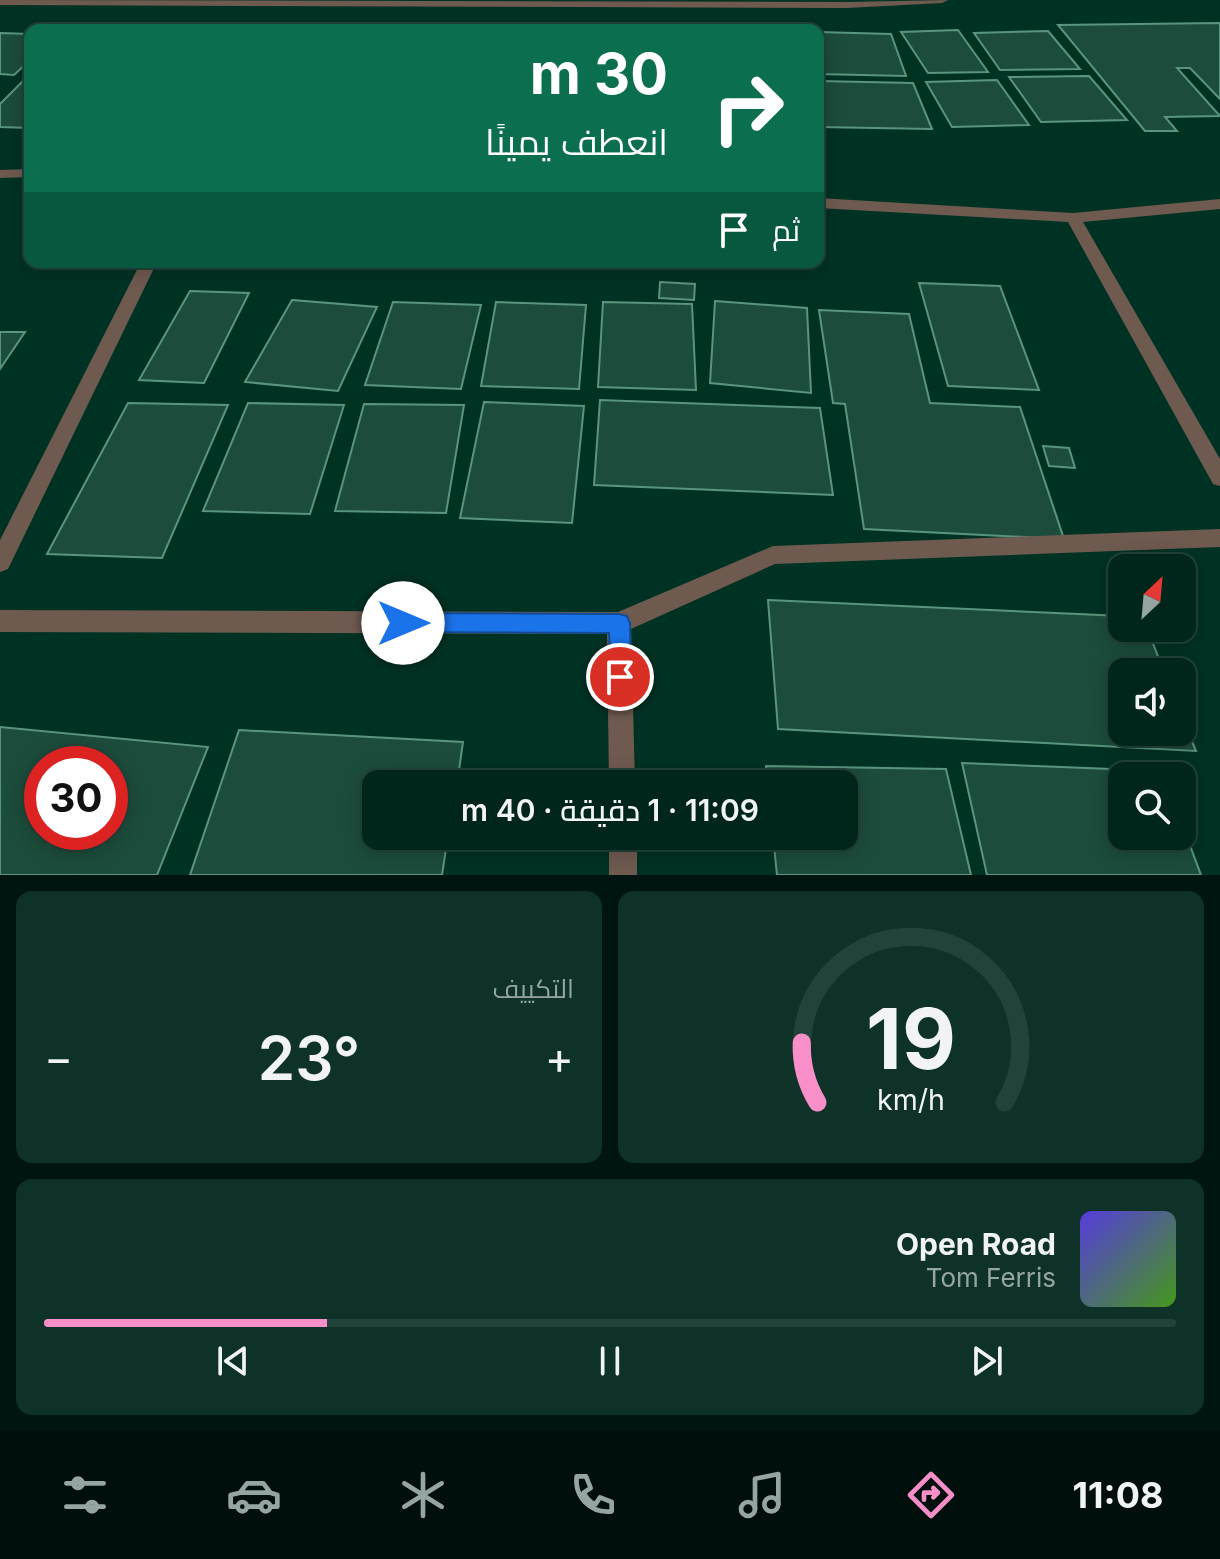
<!DOCTYPE html>
<html lang="ar">
<head>
<meta charset="utf-8">
<style>
	body { margin:0; font-family:Inter,Cairo,sans-serif; background:#0e3228; color:#f1f3f6; direction:rtl; height:100vh; display:flex; flex-direction:column; font-size:30px; white-space:nowrap }
	* { box-sizing:border-box; margin:0 }
	p { font-size:26px; color:#95a5a3 }
	.icon { flex:none; width:44px; height:44px; fill:none; stroke:currentColor; stroke-width:2; stroke-linecap:round; stroke-linejoin:round }
	.map { position:relative; height:875px; overflow:hidden; direction:ltr }
	.details { display:flex; flex-direction:column; gap:16px; padding:16px; background:#00150f; flex:1 }
	.details>* { flex:none }
	.top-card { position:absolute; left:24px; top:24px; width:800px; height:244px; border-radius:16px; box-shadow:0 4px 20px #0003,0 0 0 2px #22433a; direction:rtl; background:#0b6e4f; color:#fff; overflow:hidden }
	.needle { width:52px; rotate:26deg }
	.tools { position:absolute; left:1108px; top:554px; display:grid; gap:16px }
	.tools a { display:grid; place-items:center; width:88px; height:88px; border-radius:16px; background:#00261b; box-shadow:0 4px 20px #0003,0 0 0 2px #22433a; font-size:40px }
	.speed { position:absolute; left:24px; top:746px; display:flex; gap:16px; font-size:40px; font-weight:700; text-align:center }
	.speed>* { display:grid; place-content:center; width:104px; height:104px; border-radius:50%; background:#00261b; box-shadow:0 4px 20px #0003,0 0 0 2px #22433a; line-height:1 }
	.speed .limit { border:12px solid #d22; background:#fff; color:#111 }
	.pin { position:absolute; display:grid; place-items:center; width:68px; height:68px; color:#fff; margin:-34px; border:4px solid #fff; border-radius:50%; box-shadow:0 2px 8px #0007 }
	.me { position:absolute; width:88px; margin:-44px; rotate:90deg; stroke-linejoin:round; filter:drop-shadow(0 0 6px #0008) }
	.turn { display:flex; align-items:center; gap:28px; height:168px; padding:0 24px; font-size:36px }
	.turn .icon { width:104px; height:104px; stroke-width:2.5 }
	.turn b { display:block; font-size:56px; line-height:68px }
	.then { display:flex; align-items:center; height:76px; padding:0 24px; background:#0003; gap:16px; font-size:30px }
	.big { font-size:60px; font-weight:600; line-height:1.1 }
	.details .tile { flex:1; display:flex; flex-direction:column; justify-content:center; gap:12px; min-width:0; padding:0 28px; border-radius:16px; background:#0e3228 }
	.details .dial { align-items:center; gap:0 }
	.dial svg { height:208px; overflow:visible; fill:none; stroke:#22433a; stroke-width:7; stroke-linecap:round; text-anchor:middle }
	.dial text { fill:#f1f3f6; stroke:none }
	.song { display:flex; align-items:center; gap:24px }
	.cover { width:96px; height:96px; border-radius:12px; background:linear-gradient(135deg,hsl(250 70% 55%),hsl(100 70% 35%)) }
	.played { height:8px; border-radius:4px; background:linear-gradient(90deg,#f98fc8 25%,#22433a 25%) }
	.keys { display:flex; justify-content:space-around; direction:ltr }
	.heat { display:flex; justify-content:space-between; align-items:center; font-size:44px; direction:ltr }
	.details .tiles { flex:1; display:grid; gap:16px; grid-template-columns:1fr 1fr }
	.tile:last-child { grid-column:span 2 }
	.trip { position:absolute; left:362px; top:770px; width:496px; height:80px; border-radius:16px; background:#00261b; box-shadow:0 4px 20px #0003,0 0 0 2px #22433a; font-weight:600; line-height:80px; text-align:center; direction:rtl }
	.tabs { display:flex; height:128px; justify-content:space-around; align-items:center; background:#000f0b; color:#95a5a3 }
	.tabs .icon { width:56px; height:56px }
	.tabs .active { color:#f98fc8 }
	.tabs b { font-size:36px; color:#f1f3f6 }
	.map>svg:first-child { display:block }
</style>
</head>
<body>
<div class="map">
<svg width="1220" height="875" viewBox="0 0 1220 875">
	<rect width="100%" height="100%" fill="#003224"/>
	<g fill="#1c4c3b" stroke="#59957e" stroke-width="2" fill-rule="evenodd">
		<polygon points="1220,23 1220,99 1190,68 1177,68 1220,116 1165,117 1177,131 1145,131 1058,25"/>
		<polygon points="194,24 233,28 187,30"/>
		<polygon points="958,30 988,72 928,73 901,32"/>
		<polygon points="1048,31 1080,69 1000,70 974,33"/>
		<polygon points="818,32 891,34 906,76 818,74"/>
		<polygon points="0,33 30,34 30,60 14,75 0,74"/>
		<polygon points="30,74 30,128 0,127 0,104"/>
		<polygon points="1089,76 1127,120 1041,122 1009,77"/>
		<polygon points="997,80 1029,125 952,127 926,82"/>
		<polygon points="818,81 913,83 932,129 818,127"/>
		<polygon points="660,282 695,284 694,300 659,298"/>
		<polygon points="919,283 1000,286 1039,390 948,386"/>
		<polygon points="190,291 249,293 204,383 139,380"/>
		<polygon points="292,300 377,307 338,391 245,382"/>
		<polygon points="715,301 807,308 811,393 710,383"/>
		<polygon points="393,302 481,305 461,389 365,385"/>
		<polygon points="496,302 586,305 579,389 481,386"/>
		<polygon points="603,302 692,304 696,390 598,387"/>
		<polygon points="819,310 909,314 930,403 1020,407 1064,539 864,529 845,404 833,403"/>
		<polygon points="0,332 25,332 0,369"/>
		<polygon points="600,400 820,408 833,495 594,485"/>
		<polygon points="484,402 584,406 572,523 460,518"/>
		<polygon points="128,403 228,405 162,558 47,554"/>
		<polygon points="248,403 344,405 310,514 203,511"/>
		<polygon points="364,404 464,405 446,513 335,511"/>
		<polygon points="1043,446 1069,448 1075,468 1049,466"/>
		<polygon points="768,600 1122,616 1122,628 1147,628 1164,672 1122,672 1122,732 1182,732 1182,717 1196,751 778,729"/>
		<path d="M 0,727 L 208,747 L 157,875 L 0,875 ZM 42,764 L 110,764 L 110,832 L 42,832 Z"/>
		<polygon points="239,730 463,742 457,784 376,784 376,836 448,836 442,875 190,875"/>
		<polygon points="962,763 1162,771 1164,776 1122,776 1122,836 1182,836 1182,824 1201,875 987,875"/>
		<polygon points="766,766 946,769 971,875 777,875 773,836 844,836 844,784 768,784"/>
	</g>
	<g fill="none" stroke-linecap="round" stroke-linejoin="round">
		<g fill="#6f5a50" fill-rule="evenodd">
			<polygon points="0,0 847,2 948,0 942,3 847,8 0,5"/>
			<polygon points="30,169 30,177 0,178 0,170"/>
			<polygon points="818,198 1073,213 1220,199 1220,209 1083,222 1220,459 1220,486 1213,484 1068,222 818,208"/>
			<polygon points="141,262 157,262 8,569 0,572 0,540"/>
			<polygon points="1220,529 1220,547 775,564 631,629 635,784 609,784 607,634 0,632 0,610 618,612 773,546"/>
			<rect x="609" y="836" width="28" height="39"/>
		</g>
	</g>
	<polygon fill="#1a73e8" stroke="#114b97" stroke-width="2" points="403,613 619,614 627,616 630,623 631,677 628,684 620,687 612,684 609,633 403,632 395,629 392,623 395,616"/>
</svg>
<div class="tools">
<a><svg class="needle" viewBox="-14 -14 28 28"><path d="M0-13l5 13h-10z" fill="#e53935"/><path d="M0 13l5-13h-10z" fill="#95a5a3"/></svg></a>
<a><svg class="icon" aria-label="sound" viewBox="0 0 24 24"><path d="M4 9h4l5-4v14l-5-4H4zM17 9q2 3 0 6"/></svg></a>
<a><svg class="icon" aria-label="search" viewBox="0 0 24 24"><circle cx="10" cy="10" r="6"/><path d="M15 15l6 6"/></svg></a>
</div>
<div class="speed"><div class="limit">30</div></div>
<div class="pin" style="left:620px;top:677px;background:#d93025"><svg class="icon" aria-label="arrive" viewBox="0 0 24 24"><path d="M6 21V4h12l-3 4 3 4H6"/></svg></div>
<svg class="me" style="left:403px;top:623px" viewBox="-20 -20 40 40"><circle r="19" fill="#fff"/><path d="M0-13L10 11 0 6-10 11z" fill="#1a73e8"/></svg>
<div class="trip">11:09 · 1 دقيقة · 40 m</div>
<div class="top-card">
<div class="turn"><svg class="icon" aria-label="right" viewBox="0 0 24 24"><path d="M7 20v-9h11M14 6l5 5-5 5"/></svg><div><b>30 m</b>انعطف يمينًا</div></div>
<div class="then">ثم<svg class="icon" aria-label="arrive" viewBox="0 0 24 24"><path d="M6 21V4h12l-3 4 3 4H6"/></svg></div>
</div>
</div>
<section class="details">
<div class="tiles">
<div class="tile dial"><svg viewBox="0 0 100 80">
<path d="M14 69A42 42 0 1 1 86 69"/>
<path d="M14 69A42 42 0 0 1 8 46" stroke="#f98fc8"/>
<text x="50" y="56" font-size="32" font-weight="700">19</text>
<text x="50" y="72" font-size="11">km/h</text>
</svg></div>
<div class="tile"><p>التكييف</p>
<div class="heat"><a>−</a><b class="big">23°</b><a>+</a></div>
</div>
<div class="tile">
<div class="song"><i class="cover"></i><div><b>Open Road</b><p>Tom Ferris</p></div></div>
<div class="played"></div>
<div class="keys"><svg class="icon" aria-label="previous" viewBox="0 0 24 24"><path d="M18 5L8 12l10 7zM5 5v14"/></svg><svg class="icon" aria-label="pause" viewBox="0 0 24 24"><path d="M8 5v14M16 5v14"/></svg><svg class="icon" aria-label="next" viewBox="0 0 24 24"><path d="M6 5l10 7-10 7zM19 5v14"/></svg></div>
</div>
</div>
</section>
<nav class="tabs">
<b>11:08</b>
<svg class="icon active" aria-label="directions" viewBox="0 0 24 24"><path d="M12 3l9 9-9 9-9-9zM9 14v-3h6M13 9l2 2-2 2"/></svg>
<svg class="icon" aria-label="music" viewBox="0 0 24 24"><path d="M9 18V5l10-2v13"/><circle cx="6" cy="18" r="3"/><circle cx="16" cy="16" r="3"/></svg>
<svg class="icon" aria-label="phone" viewBox="0 0 24 24"><path d="M5 4h4l2 5-3 2q2 4 5 5l2-3 5 2v4C11 20 4 13 5 4z"/></svg>
<svg class="icon" aria-label="climate" viewBox="0 0 24 24"><path d="M12 3v18M4 7l16 10M4 17L20 7"/></svg>
<svg class="icon" aria-label="car" viewBox="0 0 24 24"><path d="M5 17H2v-5l4-1 3-4h7l3 4 3 1v5h-3M9 17h6M6 11h13"/><circle cx="7" cy="17" r="2"/><circle cx="17" cy="17" r="2"/></svg>
<svg class="icon" aria-label="filters" viewBox="0 0 24 24"><path d="M4 7h16M4 17h16"/><circle cx="9" cy="7" r="2"/><circle cx="15" cy="17" r="2"/></svg>
</nav>
</body>
</html>
